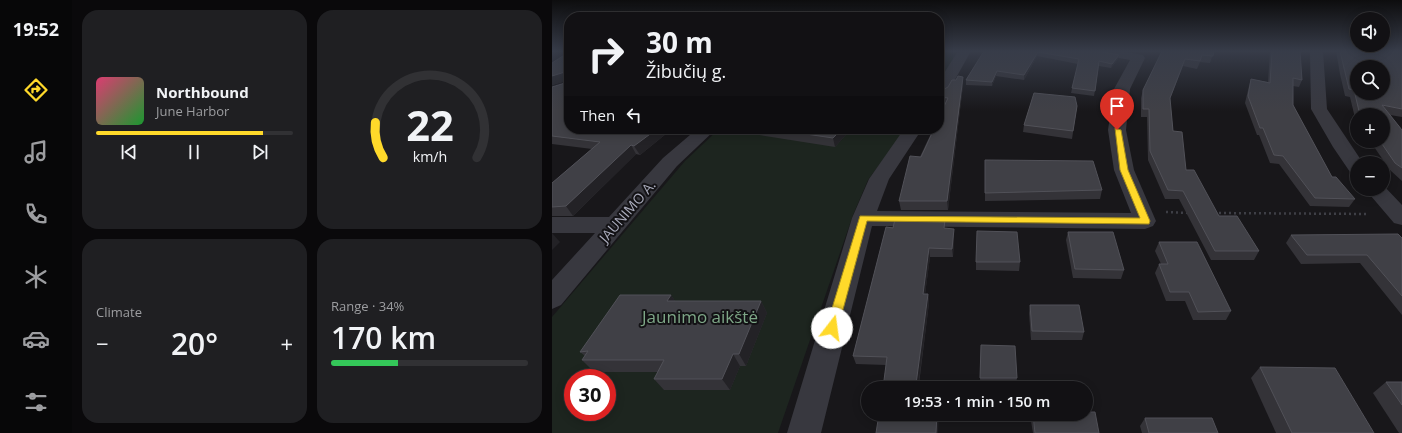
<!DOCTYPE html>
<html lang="en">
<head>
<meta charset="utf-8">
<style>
	body { margin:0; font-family:"Open Sans",sans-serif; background:#1f1f22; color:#f1f3f6; height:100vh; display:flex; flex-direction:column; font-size:15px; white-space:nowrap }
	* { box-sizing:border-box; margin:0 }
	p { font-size:13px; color:#9c9da0 }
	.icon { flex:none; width:22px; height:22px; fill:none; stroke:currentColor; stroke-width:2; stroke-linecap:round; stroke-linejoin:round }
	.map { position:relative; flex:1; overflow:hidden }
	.panel { display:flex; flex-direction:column; gap:10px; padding:10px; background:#0a090b; width:480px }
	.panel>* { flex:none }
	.hud { position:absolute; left:12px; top:12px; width:380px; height:122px; border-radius:16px; box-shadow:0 2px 10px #0003,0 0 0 1px #313134; background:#121114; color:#f1f3f6; overflow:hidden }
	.tools { position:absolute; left:798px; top:12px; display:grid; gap:8px }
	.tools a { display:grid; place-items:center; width:40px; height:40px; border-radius:50%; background:#121114; box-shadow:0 2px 10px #0003,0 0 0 1px #313134; font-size:20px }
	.speed { position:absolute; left:12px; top:369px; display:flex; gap:8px; font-size:20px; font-weight:700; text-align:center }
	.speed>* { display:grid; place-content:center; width:52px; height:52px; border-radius:50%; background:#121114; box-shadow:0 2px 10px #0003,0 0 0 1px #313134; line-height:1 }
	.speed .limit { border:6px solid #d22; background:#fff; color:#111 }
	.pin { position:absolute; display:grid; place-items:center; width:34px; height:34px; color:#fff; margin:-41px -17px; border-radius:50% 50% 50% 0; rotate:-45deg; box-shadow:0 0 4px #0007 }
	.pin .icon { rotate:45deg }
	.me { position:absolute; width:44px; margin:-22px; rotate:15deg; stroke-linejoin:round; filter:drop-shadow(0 0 3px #0008) }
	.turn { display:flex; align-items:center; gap:14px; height:84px; padding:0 16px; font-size:18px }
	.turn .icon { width:52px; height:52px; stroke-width:2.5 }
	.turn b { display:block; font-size:28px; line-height:34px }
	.then { display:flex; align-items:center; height:38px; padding:0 16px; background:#0003; gap:8px; font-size:15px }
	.big { font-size:30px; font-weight:600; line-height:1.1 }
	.panel .tile { flex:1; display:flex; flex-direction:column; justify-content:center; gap:6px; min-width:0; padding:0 14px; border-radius:16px; background:#1f1f22 }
	.panel .dial { align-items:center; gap:0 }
	.dial svg { height:104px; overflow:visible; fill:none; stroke:#313134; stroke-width:7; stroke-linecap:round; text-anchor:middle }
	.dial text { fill:#f1f3f6; stroke:none }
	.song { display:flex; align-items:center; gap:12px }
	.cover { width:48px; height:48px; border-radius:6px; background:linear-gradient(135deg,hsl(340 70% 55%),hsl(130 70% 35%)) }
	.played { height:4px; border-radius:2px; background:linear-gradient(90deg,#ffd92a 85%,#313134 85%) }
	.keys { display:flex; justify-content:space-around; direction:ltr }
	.heat { display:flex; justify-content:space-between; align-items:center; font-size:22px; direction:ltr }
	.charge { height:6px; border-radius:3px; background:linear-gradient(90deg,#34c759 34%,#313134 0) }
	.panel .tiles { flex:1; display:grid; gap:10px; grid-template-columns:repeat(2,1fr) }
	.trip { position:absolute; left:309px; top:381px; width:232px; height:40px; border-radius:20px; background:#121114; box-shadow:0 2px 10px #0003,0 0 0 1px #313134; font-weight:600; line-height:40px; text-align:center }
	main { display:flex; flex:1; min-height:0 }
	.menu { display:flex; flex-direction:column; width:72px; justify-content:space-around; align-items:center; background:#070708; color:#9c9da0 }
	.menu .icon { width:28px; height:28px }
	.menu .on { color:#ffd92a }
	.menu b { font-size:18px; color:#f1f3f6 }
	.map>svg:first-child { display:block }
</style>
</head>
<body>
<main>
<nav class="menu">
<b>19:52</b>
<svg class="icon on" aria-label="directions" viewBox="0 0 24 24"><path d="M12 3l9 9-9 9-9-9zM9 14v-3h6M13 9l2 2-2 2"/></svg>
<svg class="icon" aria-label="music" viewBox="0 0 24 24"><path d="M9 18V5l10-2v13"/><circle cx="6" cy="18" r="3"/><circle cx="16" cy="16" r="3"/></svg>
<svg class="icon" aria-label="phone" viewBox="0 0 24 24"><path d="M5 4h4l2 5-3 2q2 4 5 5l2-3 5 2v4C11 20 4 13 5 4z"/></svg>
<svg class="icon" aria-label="climate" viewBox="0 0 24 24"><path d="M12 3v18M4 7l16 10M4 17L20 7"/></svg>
<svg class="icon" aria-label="car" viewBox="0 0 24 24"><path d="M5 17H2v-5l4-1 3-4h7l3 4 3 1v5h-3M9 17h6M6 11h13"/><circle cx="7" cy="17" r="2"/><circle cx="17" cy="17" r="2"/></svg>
<svg class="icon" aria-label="filters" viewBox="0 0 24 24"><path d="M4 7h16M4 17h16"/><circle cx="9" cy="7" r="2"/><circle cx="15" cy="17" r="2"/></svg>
</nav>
<section class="panel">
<div class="tiles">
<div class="tile">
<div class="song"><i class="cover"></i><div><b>Northbound</b><p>June Harbor</p></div></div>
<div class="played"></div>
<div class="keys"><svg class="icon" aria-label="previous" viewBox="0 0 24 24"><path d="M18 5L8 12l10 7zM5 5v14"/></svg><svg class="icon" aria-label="pause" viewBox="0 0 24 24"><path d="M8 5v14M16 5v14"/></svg><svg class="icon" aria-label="next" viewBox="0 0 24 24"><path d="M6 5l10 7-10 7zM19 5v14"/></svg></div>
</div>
<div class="tile dial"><svg viewBox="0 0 100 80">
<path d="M14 69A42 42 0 1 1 86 69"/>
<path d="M14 69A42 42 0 0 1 8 42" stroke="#ffd92a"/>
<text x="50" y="56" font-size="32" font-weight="700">22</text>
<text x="50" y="72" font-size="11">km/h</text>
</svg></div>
<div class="tile"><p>Climate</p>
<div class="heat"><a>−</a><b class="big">20°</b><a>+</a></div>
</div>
<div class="tile"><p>Range · 34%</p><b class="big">170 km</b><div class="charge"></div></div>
</div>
</section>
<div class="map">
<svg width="850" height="433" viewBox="0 0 850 433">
	<rect width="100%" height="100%" fill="#18171a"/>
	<g fill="#1d251f" fill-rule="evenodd">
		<polygon points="387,51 408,51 387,82"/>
		<path d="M 167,129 L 354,129 L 316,180 L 301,215 L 226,433 L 0,433 L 0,317 L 133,161 ZM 21,378 L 55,378 L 55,412 L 21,412 Z"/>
	</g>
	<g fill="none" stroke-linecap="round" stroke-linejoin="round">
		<g stroke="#3e3f46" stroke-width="2.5" stroke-dasharray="2 3" stroke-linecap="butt">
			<polyline points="614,212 637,213"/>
			<polyline points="662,213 817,214"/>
		</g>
		<g fill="#38383f" fill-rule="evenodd">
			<polygon points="406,51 419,51 395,94 392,97 387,99 387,81"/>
			<polygon points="544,51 569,51 591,55 593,58 578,89 574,130 582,170 604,221 601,226 593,229 320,226 269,433 235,433 300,218 317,179 352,129 370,129 337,179 325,211 579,213 562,170 556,130 562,89 578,60 545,54"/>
			<polygon points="758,51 771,51 775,109 811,163 805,163 805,174 798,172 781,147 759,109"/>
			<polygon points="145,129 164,129 125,166 9,305 0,309 0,280 43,233 0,233 0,217 57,217 111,158"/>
			<polygon points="831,185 850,205 850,225 842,223 813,189 831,189"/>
		</g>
	</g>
	<g fill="#343338">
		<polygon points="432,51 546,51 567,55 566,59 559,68 547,66 542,96 519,93 526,64 485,56 472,80 444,76 440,86 414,85 414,80"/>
		<polygon points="610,51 662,51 658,63 648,62 645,69 631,66 618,99 621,131 634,170 667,216 707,251 702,260 659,260 627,199 613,199 596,160 595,117 589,117 589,98 591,90"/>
		<polygon points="718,51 748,51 750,80 747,87 741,86 741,105 780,177 803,199 797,207 758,206 727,164 718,163 707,135 705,135 693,103 697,86 699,79 716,82"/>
		<polygon points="784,51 850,51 850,117 838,115 850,130 850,181 838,170 818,141 831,141 831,115 805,115 805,121 803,118 798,97 793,96 788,74"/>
		<polygon points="0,63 120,129 88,155 84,154 21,216 0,216 0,183 40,149 0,144 0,87 13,83 13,81 0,85"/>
		<polygon points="411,77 411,85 396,210 349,210 347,201 392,106 387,105 387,97 396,87 404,80"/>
		<polygon points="525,106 520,139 471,132 472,125"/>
		<polygon points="169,129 299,129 283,147"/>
		<polygon points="433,160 550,190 548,199 433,201"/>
		<polygon points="334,227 394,228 402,237 401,257 378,257 373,294 376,294 377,303 367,384 387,384 387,388 331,388 334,365 304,364 301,356"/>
		<polygon points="516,232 572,270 569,279 521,278 514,240"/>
		<polygon points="739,235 850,238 850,315 808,263 749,264 734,243"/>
		<polygon points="607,242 679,311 674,320 641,320 633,301 614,301 603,273 607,264 609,264 603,251"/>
		<polygon points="424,262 468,262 467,271 424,270"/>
		<polygon points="119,295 123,301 209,301 215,313 194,366 188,366 178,390 112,390 102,379 106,372 42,372 30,360 33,356 28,352"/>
		<polygon points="478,305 532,332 530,340 479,340 477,313"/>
		<polygon points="429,345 465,378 464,383 428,382"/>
		<polygon points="708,367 822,433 724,433 699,378"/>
		<polygon points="834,382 850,382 850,433 847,433 821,393"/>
		<polygon points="481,414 547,433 481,433 479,421"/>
		<polygon points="593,418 666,433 590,433 588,426"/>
	</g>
	<g fill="#232226">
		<polygon points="486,52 485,56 472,80 472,75"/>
		<polygon points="567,55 566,59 559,68 560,64"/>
		<polygon points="633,59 631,66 615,106 618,98"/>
		<polygon points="445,71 444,76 440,86 440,82"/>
		<polygon points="13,72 17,80 0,85 0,76"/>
		<polygon points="411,77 411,85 396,210 395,201"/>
		<polygon points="105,129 120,129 88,155 82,146"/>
		<polygon points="290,129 299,129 283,147 281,138"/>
		<polygon points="79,145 84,154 21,216 14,206"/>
		<polygon points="402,229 402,237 401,257 400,249"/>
		<polygon points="0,233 8,242 0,250"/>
		<polygon points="377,248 378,257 372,302 371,294"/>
		<polygon points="376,294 377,303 366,388 364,384"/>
		<polygon points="119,295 127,307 115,301"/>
		<polygon points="209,301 215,313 194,366 187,354"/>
		<polygon points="181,354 188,366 178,390 170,379"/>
		<polygon points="385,414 387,414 386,433 384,433"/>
	</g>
	<g fill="#404046" stroke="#515158" fill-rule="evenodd">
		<polygon points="432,51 545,51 567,55 560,64 547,61 543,91 520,88 527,59 486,52 472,75 445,71 440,82 414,80"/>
		<polygon points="610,51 662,51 661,56 650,55 648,61 633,59 618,98 621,131 630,132 634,170 642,170 667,216 685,216 707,251 663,251 631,191 616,190 598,151 597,109 591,109 591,90"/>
		<polygon points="720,51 748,51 750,80 741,78 741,105 780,177 784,177 803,199 763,198 731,156 722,155 711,128 708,128 696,96 699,79 718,83"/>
		<path d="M 788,51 L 850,51 L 850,109 L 830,105 L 850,130 L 850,168 L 843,163 L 828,141 L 831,141 L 831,115 L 810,115 L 807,111 L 802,90 L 797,89 L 792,68 ZM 805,67 L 831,67 L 831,93 L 805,93 Z"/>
		<polygon points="14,54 17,54 17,129 105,129 82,146 79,145 14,206 0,207 0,183 48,142 0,136 0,87 13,83 13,72 0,76 0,63"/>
		<polygon points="406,76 411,77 395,201 347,201 358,156 369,157 382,129 387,129 387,117 396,98 387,97 387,92 396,87 400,80 404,80"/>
		<polygon points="482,93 523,97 525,106 521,131 472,125"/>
		<polygon points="220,129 290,129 281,138"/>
		<polygon points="433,160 541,161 550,190 433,193"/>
		<polygon points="343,219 393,220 392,228 402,229 400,249 377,248 371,294 376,294 364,384 387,384 387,388 331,388 335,357 301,356 334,227 341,228"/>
		<polygon points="425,231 465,232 468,262 424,262"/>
		<polygon points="516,232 561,232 572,270 523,269"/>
		<polygon points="846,234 850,238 850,296 815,255 755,255 739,235"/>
		<polygon points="607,242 645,242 679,311 646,312 637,292 618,292 607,264 616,264"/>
		<polygon points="68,295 119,295 115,301 209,301 187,354 181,354 170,379 102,379 112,360 30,360 36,351 28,352"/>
		<polygon points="478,305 527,305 532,332 480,331"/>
		<polygon points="429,345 463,346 465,378 428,378"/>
		<polygon points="708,367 783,368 822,433 740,433"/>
		<polygon points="834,382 850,382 850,405"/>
		<polygon points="534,412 543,412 547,433 483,433 481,414 534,414"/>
		<polygon points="327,414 385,414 384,433 324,433"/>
		<polygon points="593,418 660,418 666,433 597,433"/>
	</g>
	<linearGradient id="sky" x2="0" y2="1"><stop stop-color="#0d0d0e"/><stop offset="0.46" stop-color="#373c49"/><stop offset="1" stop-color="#373c49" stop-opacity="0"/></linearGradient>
	<rect width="850" height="111" fill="url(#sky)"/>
	<polygon fill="#ffd92a" stroke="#a68d1b" points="563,128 569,130 576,170 598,221 597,224 315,221 286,328 284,331 280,332 276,331 274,328 308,216 588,218 568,170"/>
	<g text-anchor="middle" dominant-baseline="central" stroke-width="4" stroke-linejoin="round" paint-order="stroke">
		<g font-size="14" fill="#a9abbb" stroke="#131215">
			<text transform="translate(75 211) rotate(-49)">JAUNIMO A.</text>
		</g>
		<g font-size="17" fill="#7ea787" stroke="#131215">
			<text x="148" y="316">Jaunimo aikštė</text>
		</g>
	</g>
</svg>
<div class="tools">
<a><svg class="icon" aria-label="sound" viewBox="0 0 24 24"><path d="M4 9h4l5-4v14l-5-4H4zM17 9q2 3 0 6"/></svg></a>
<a><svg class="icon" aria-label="search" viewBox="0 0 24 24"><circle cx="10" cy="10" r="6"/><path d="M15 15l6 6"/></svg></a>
<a>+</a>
<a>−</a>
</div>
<div class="speed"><div class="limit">30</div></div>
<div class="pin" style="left:565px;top:130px;background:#d93025"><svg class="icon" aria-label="arrive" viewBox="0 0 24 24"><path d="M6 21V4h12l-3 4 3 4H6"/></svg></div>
<svg class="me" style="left:280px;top:328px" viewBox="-20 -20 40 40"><circle r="19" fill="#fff"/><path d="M0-13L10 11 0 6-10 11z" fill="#ffd92a"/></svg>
<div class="trip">19:53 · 1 min · 150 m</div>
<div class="hud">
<div class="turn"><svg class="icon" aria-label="right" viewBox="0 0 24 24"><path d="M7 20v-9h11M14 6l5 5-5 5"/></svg><div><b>30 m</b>Žibučių g.</div></div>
<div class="then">Then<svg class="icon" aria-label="left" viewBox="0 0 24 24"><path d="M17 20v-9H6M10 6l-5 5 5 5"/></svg></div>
</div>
</div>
</main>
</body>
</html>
